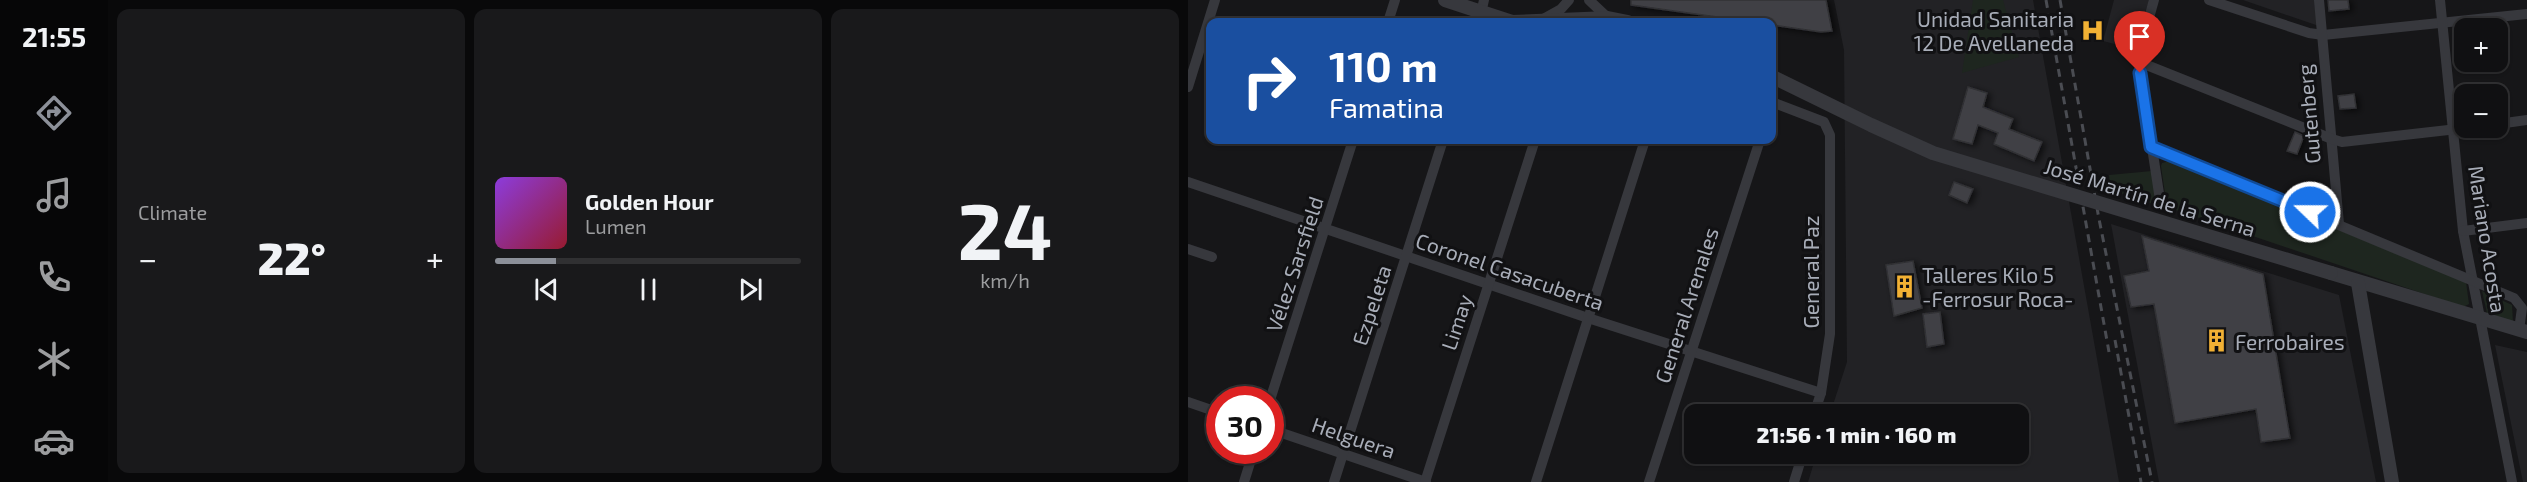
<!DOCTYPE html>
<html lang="en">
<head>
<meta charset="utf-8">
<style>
	body { margin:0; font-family:"Exo 2",sans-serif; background:#19191b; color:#f1f3f6; height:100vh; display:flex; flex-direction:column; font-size:22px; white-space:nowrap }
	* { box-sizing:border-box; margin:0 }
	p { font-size:20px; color:#9c9d9f }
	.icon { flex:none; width:33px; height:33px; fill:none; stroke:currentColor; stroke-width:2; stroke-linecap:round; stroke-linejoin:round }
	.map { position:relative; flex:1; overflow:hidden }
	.sheet { display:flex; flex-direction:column; gap:9px; padding:9px; background:#09090a; width:1080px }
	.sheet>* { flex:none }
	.hud { position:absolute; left:18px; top:18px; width:570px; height:126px; border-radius:12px; box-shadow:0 2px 4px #0004,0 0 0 2px #303032; background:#1a4fa0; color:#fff; overflow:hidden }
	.fabs { position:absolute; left:1266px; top:18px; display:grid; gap:12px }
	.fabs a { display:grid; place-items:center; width:54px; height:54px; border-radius:12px; background:#101012; box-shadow:0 2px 4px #0004,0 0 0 2px #303032; font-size:30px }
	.speed { position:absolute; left:18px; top:386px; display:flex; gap:12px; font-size:30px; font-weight:700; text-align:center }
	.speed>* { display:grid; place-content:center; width:78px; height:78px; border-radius:50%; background:#101012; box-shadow:0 2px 4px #0004,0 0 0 2px #303032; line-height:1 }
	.speed .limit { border:9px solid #d22; background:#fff; color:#111 }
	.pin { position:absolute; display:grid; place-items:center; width:51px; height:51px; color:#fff; margin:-62px -26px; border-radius:50% 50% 50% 0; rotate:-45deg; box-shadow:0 0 6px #0007 }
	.pin .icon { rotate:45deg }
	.me { position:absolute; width:66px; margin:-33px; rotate:292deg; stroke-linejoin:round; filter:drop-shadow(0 0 4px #0008) }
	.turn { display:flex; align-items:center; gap:21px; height:126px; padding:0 24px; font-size:27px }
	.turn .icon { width:78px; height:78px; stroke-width:2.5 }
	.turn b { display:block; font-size:42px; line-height:51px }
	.big { font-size:45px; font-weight:800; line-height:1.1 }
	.sheet .card { flex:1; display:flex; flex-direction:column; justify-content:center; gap:9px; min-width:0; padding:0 21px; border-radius:12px; background:#19191b }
	.sheet .dial { align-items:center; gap:0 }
	.dial b { font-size:78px; line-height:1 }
	.song { display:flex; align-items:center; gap:18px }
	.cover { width:72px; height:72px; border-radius:9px; background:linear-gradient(135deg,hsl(270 70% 55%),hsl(350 70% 35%)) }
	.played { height:6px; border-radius:3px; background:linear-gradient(90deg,#8c9099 20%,#303032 20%) }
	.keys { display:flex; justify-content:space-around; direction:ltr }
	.heat { display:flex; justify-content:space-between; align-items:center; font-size:33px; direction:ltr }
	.sheet .tiles { flex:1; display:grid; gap:9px; grid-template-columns:repeat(3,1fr) }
	.trip { position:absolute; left:496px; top:404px; width:345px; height:60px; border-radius:12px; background:#101012; box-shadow:0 2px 4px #0004,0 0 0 2px #303032; font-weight:800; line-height:60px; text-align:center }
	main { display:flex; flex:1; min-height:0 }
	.menu { display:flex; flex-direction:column; width:108px; justify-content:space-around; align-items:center; background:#060607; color:#9c9d9f }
	.menu .icon { width:42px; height:42px }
	.menu .on { color:#8c9099 }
	.menu b { font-size:27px; color:#f1f3f6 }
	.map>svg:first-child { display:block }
</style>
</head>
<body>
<main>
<nav class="menu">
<b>21:55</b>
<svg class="icon on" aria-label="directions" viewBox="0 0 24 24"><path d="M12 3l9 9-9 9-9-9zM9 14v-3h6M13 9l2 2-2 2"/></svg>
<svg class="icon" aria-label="music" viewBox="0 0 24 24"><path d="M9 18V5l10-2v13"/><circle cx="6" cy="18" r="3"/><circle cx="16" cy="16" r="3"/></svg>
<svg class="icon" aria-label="phone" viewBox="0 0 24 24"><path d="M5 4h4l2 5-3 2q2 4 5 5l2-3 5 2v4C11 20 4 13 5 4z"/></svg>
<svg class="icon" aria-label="climate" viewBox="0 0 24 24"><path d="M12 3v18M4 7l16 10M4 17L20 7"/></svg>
<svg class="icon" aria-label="car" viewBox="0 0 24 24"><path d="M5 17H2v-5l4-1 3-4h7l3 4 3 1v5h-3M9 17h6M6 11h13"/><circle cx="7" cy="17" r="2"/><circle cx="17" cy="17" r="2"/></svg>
</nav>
<section class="sheet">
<div class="tiles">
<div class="card"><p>Climate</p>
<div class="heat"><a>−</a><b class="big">22°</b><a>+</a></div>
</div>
<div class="card">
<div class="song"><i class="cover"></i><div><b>Golden Hour</b><p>Lumen</p></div></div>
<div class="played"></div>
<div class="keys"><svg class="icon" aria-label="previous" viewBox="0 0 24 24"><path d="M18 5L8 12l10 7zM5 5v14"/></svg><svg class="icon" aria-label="pause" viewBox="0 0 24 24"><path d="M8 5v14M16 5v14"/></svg><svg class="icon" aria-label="next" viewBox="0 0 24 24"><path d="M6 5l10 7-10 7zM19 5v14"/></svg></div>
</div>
<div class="card dial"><b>24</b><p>km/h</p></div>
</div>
</section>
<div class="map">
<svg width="1339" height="482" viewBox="0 0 1339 482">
	<defs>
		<filter id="shadow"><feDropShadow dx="3.5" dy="2" stdDeviation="3" flood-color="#0009"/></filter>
	</defs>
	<rect width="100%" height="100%" fill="#161618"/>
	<g fill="#222225">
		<polygon points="646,0 845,0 931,482 620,482 629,453 831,453 831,414 642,414 659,362 656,50"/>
		<polygon points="926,0 962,0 942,48 915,41"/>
		<polygon points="1055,0 1129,0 1131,26"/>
		<polygon points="923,224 1151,295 1188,482 971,482"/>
		<polygon points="1307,345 1339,352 1339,482 1335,482"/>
	</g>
	<g fill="#1e261f">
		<polygon points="785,0 815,0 831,57 774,73"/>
		<polygon points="982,161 1278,282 1281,304 1275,307 979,207 973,166 974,163"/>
		<polygon points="964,171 968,202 965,204 923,190 921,175"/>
		<polygon points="1294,291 1324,305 1325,322 1299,313"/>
	</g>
	<g fill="#404145" stroke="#303034" stroke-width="1.5" filter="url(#shadow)">
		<polygon points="443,0 638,0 644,31 633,32 584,25 584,22 565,22 443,5"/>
		<polygon points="1140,0 1160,0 1161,9 1141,11"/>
		<polygon points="780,87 799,93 795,107 825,119 821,129 854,142 846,161 806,144 810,133 790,125 784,144 765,139"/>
		<polygon points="1166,94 1168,108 1152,109 1150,96"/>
		<polygon points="1107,132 1116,136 1109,154 1099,151"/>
		<polygon points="766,182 785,189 779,203 761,195"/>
		<polygon points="954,236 1075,274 1102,438 1073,442 1068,409 987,423 966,304 943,307 936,276 961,271"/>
		<polygon points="725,261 734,308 706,316 698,265"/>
		<polygon points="752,312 756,344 739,347 735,314"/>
	</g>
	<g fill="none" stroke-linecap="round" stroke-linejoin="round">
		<g stroke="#37383d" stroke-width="10">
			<polyline points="401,0 420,18"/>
			<polyline points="966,0 952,50 951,62 972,200"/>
			<polyline points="1021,0 1121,33 1135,35 1339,14"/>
			<polyline points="1131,0 1151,224"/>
			<polyline points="1252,0 1275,231 1324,482"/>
			<polyline points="355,19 373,9 381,0"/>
			<polyline points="200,22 207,0"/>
			<polyline points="291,22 296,0"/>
			<polyline points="951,62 1144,139 1154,142 1278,128"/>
			<polyline points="0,87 27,0"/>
			<polyline points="584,102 636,122 642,135 642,334 633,393 626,414"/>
			<polyline points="1310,124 1339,120"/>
			<polyline points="963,147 1326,298 1334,308 1331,330"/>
			<polyline points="0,182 400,318 633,393"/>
			<polyline points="1275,231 1339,223"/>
			<polyline points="0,249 24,257"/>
			<polyline points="82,400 165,140"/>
			<polyline points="0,402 32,413"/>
			<polyline points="82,429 238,482"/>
			<polyline points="56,482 66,450"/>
			<polyline points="146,482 255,140"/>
			<polyline points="237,482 347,140"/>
			<polyline points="348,482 457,140"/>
			<polyline points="461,482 572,140"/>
			<polyline points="606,482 615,453"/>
		</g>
		<g stroke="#37383d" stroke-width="14">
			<polyline points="257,0 324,22 420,18 440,22"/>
			<polyline points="1143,273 1339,332"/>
			<polyline points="1170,283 1204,482"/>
		</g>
		<g stroke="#4a4c52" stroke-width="3" stroke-dasharray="8 6" stroke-linecap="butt">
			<polyline points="858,0 921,352"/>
			<polyline points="872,0 911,219 964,482"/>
			<polyline points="927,340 953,482"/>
		</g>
		<polyline stroke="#37383d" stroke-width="14" points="587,78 683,125 745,153 1143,273"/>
	</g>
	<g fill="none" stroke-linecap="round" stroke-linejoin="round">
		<defs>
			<polyline id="route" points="952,73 963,147 1122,212"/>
		</defs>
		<use href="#route" stroke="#114b97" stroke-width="15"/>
		<use href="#route" stroke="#1a73e8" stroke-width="10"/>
	</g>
	<defs>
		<symbol id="hospital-bare" viewBox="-9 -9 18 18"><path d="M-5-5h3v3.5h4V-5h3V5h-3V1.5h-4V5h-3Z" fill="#f2b134" stroke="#111113" stroke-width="2.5" paint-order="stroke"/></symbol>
		<symbol id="building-bare" viewBox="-9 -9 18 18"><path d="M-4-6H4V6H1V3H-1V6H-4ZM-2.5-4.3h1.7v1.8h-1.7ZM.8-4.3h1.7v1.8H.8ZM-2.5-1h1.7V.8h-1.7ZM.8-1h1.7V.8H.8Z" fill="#f2b134" stroke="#111113" stroke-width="2.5" paint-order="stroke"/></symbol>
	</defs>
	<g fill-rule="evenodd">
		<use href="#hospital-bare" x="888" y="14" width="33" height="33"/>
		<use href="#building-bare" x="700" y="270" width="33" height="33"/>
		<use href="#building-bare" x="1012" y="324" width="33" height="33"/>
	</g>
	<g text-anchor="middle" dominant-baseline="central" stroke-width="6" stroke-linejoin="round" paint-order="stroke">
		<g font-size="21" fill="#a8adb8" stroke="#111113" text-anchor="start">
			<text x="886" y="18" text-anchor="end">Unidad Sanitaria<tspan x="886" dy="24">12 De Avellaneda</tspan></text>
			<text x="734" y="274">Talleres Kilo 5<tspan x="734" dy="24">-Ferrosur Roca-</tspan></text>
			<text x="1047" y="341">Ferrobaires</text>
		</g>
		<g font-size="21" fill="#a8adb8" stroke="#111113">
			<text transform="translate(1120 114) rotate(-95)">Gutenberg</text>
			<text transform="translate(962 197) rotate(17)">José Martín de la Serna</text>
			<text transform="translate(1300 239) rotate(81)">Mariano Acosta</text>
			<text transform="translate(106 264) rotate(-72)">Vélez Sarsfield</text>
			<text transform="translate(322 271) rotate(19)">Coronel Casacuberta</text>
			<text transform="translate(622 272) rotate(-90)">General Paz</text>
			<text transform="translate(183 305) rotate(-72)">Ezpeleta</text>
			<text transform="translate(498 305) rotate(-72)">General Arenales</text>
			<text transform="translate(268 322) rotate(-72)">Limay</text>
			<text transform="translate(166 437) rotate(19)">Helguera</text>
		</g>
	</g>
</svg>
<div class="fabs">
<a>+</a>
<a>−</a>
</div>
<div class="speed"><div class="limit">30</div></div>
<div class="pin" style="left:952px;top:73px;background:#d93025"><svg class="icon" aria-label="arrive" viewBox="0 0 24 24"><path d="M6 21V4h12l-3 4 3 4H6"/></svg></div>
<svg class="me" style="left:1122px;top:212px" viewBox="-20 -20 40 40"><circle r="17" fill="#1a73e8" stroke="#fff" stroke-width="3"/><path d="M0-11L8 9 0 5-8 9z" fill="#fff"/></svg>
<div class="trip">21:56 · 1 min · 160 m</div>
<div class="hud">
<div class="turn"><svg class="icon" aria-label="right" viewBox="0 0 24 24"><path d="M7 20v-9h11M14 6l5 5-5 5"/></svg><div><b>110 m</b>Famatina</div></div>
</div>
</div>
</main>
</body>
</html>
